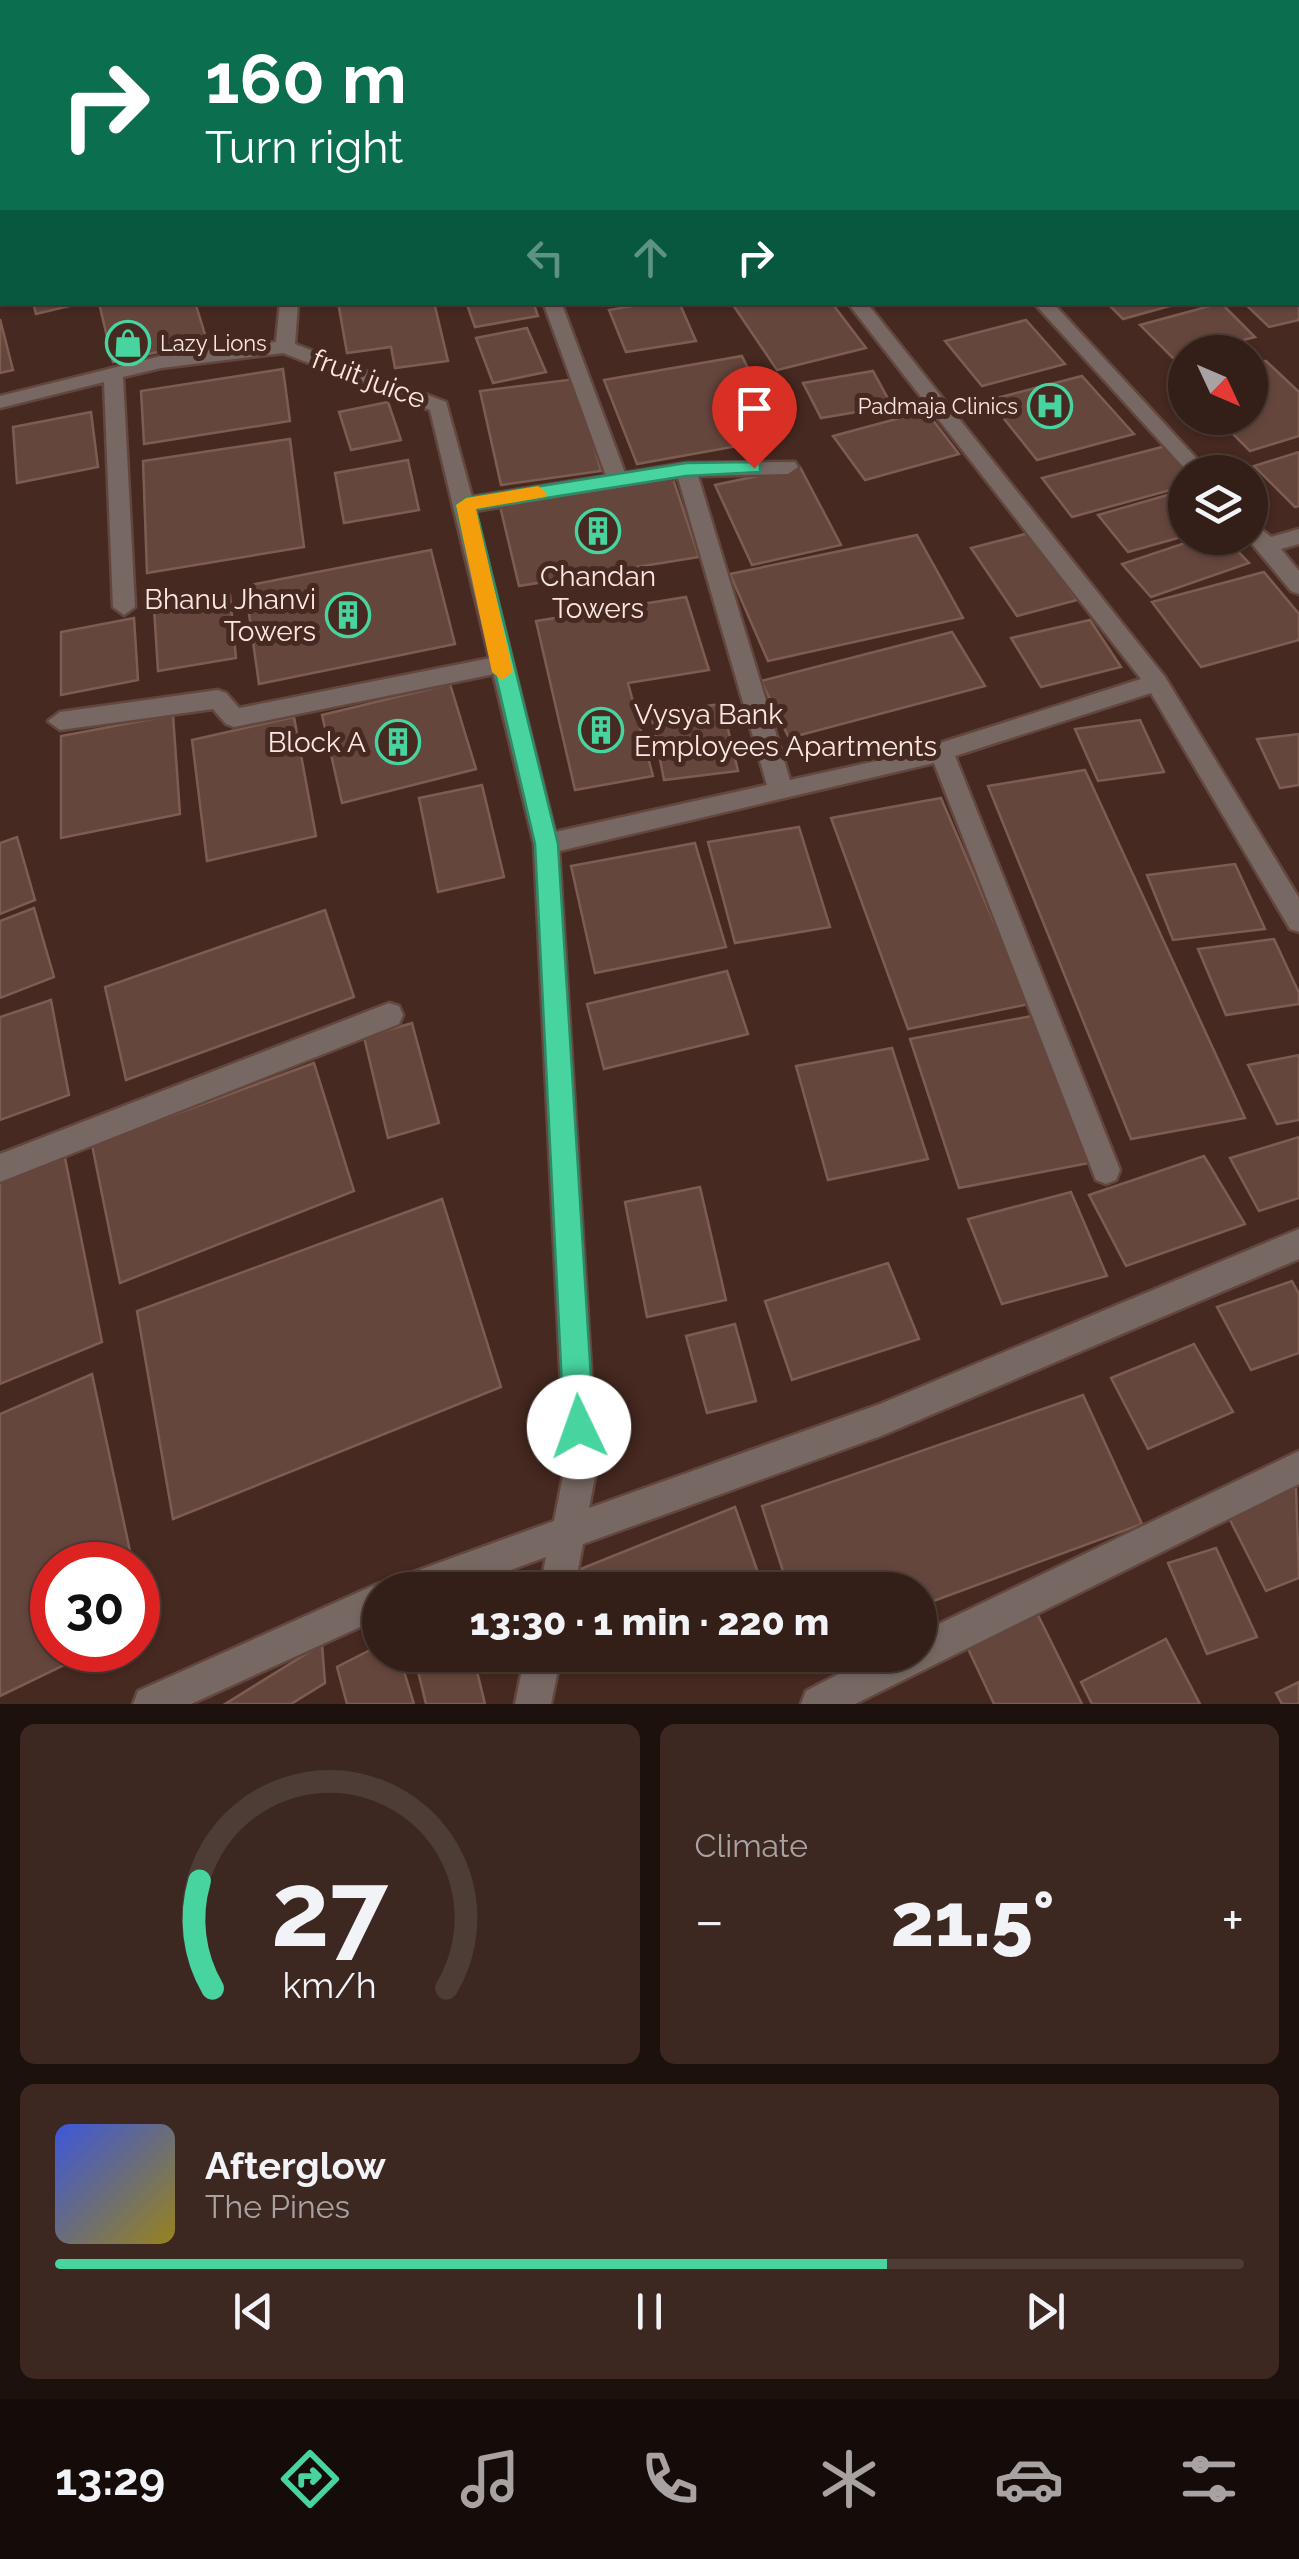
<!DOCTYPE html>
<html lang="en">
<head>
<meta charset="utf-8">
<style>
	body { margin:0; font-family:Raleway,sans-serif; background:#3c2721; color:#f1f3f6; height:100vh; display:flex; flex-direction:column; font-size:38px; white-space:nowrap }
	* { box-sizing:border-box; margin:0 }
	p { font-size:32px; color:#a9a2a2 }
	.icon { flex:none; width:55px; height:55px; fill:none; stroke:currentColor; stroke-width:2; stroke-linecap:round; stroke-linejoin:round }
	.map { position:relative; height:1704px; overflow:hidden }
	.side { display:flex; flex-direction:column; gap:20px; padding:20px; background:#1d110d; flex:1 }
	.side>* { flex:none }
	.guide { position:absolute; left:0px; top:0px; width:1300px; height:305px; box-shadow:0 2px 8px #0004,0 0 0 2px #4e3d37; background:#0b6e4f; color:#fff; overflow:hidden }
	.needle { width:65px; rotate:134deg }
	.controls { position:absolute; left:1168px; top:335px; display:grid; gap:20px }
	.controls a { display:grid; place-items:center; width:100px; height:100px; border-radius:50%; background:#341f18; box-shadow:0 2px 8px #0004,0 0 0 2px #4e3d37; font-size:50px }
	.speed { position:absolute; left:30px; top:1542px; display:flex; gap:20px; font-size:50px; font-weight:700; text-align:center }
	.speed>* { display:grid; place-content:center; width:130px; height:130px; border-radius:50%; background:#341f18; box-shadow:0 2px 8px #0004,0 0 0 2px #4e3d37; line-height:1 }
	.speed .limit { border:15px solid #d22; background:#fff; color:#111 }
	.pin { position:absolute; display:grid; place-items:center; width:85px; height:85px; color:#fff; margin:-102px -42px; border-radius:50% 50% 50% 0; rotate:-45deg; box-shadow:0 0 10px #0007 }
	.pin .icon { rotate:45deg }
	.me { position:absolute; width:110px; margin:-55px; rotate:357deg; stroke-linejoin:round; filter:drop-shadow(0 0 8px #0008) }
	.turn { display:flex; align-items:center; gap:35px; height:210px; padding:0 40px; font-size:45px }
	.turn .icon { width:130px; height:130px; stroke-width:2.5 }
	.turn b { display:block; font-size:70px; line-height:85px }
	.lanes { display:flex; align-items:center; height:95px; padding:0 40px; background:#0003; justify-content:center; gap:50px; direction:ltr }
	.lanes .off { opacity:.35 }
	.big { font-size:75px; font-weight:800; line-height:1.1 }
	.side .tile { flex:1; display:flex; flex-direction:column; justify-content:center; gap:15px; min-width:0; padding:0 35px; border-radius:15px; background:#3c2721 }
	.side .dial { align-items:center; gap:0 }
	.dial svg { height:260px; overflow:visible; fill:none; stroke:#4e3d37; stroke-width:7; stroke-linecap:round; text-anchor:middle }
	.dial text { fill:#f1f3f6; stroke:none }
	.song { display:flex; align-items:center; gap:30px }
	.cover { width:120px; height:120px; border-radius:15px; background:linear-gradient(135deg,hsl(230 70% 55%),hsl(50 70% 35%)) }
	.played { height:10px; border-radius:5px; background:linear-gradient(90deg,#47d49e 70%,#4e3d37 70%) }
	.keys { display:flex; justify-content:space-around; direction:ltr }
	.heat { display:flex; justify-content:space-between; align-items:center; font-size:55px; direction:ltr }
	.side .tiles { flex:1; display:grid; gap:20px; grid-template-columns:1fr 1fr }
	.tile:last-child { grid-column:span 2 }
	.trip { position:absolute; left:362px; top:1572px; width:575px; height:100px; border-radius:50px; background:#341f18; box-shadow:0 2px 8px #0004,0 0 0 2px #4e3d37; font-weight:800; line-height:100px; text-align:center }
	.menu { display:flex; height:160px; justify-content:space-around; align-items:center; background:#150c0a; color:#a9a2a2 }
	.menu .icon { width:70px; height:70px }
	.menu .selected { color:#47d49e }
	.menu b { font-size:45px; color:#f1f3f6 }
	.map>svg:first-child { display:block }
</style>
</head>
<body>
<div class="map">
<svg width="1299" height="1704" viewBox="0 0 1299 1704">
	<rect width="100%" height="100%" fill="#462920"/>
	<g fill="#65463d" stroke="#7d5d52" stroke-width="2.5">
		<polygon points="1299,290 1299,320 1269,327 1245,304 1298,302"/>
		<polygon points="33,302 86,302 36,314"/>
		<polygon points="195,302 207,341 113,362 99,303"/>
		<polygon points="338,302 434,302 448,361 395,368 391,347 347,353"/>
		<polygon points="466,302 533,302 538,316 475,327"/>
		<polygon points="657,302 679,302 696,341 626,352 609,310"/>
		<polygon points="731,302 831,302 866,348 777,370"/>
		<polygon points="1106,302 1184,302 1123,319"/>
		<polygon points="1221,303 1255,337 1173,358 1140,325"/>
		<polygon points="0,319 13,370 0,373"/>
		<polygon points="1026,320 1065,364 982,386 945,341"/>
		<polygon points="527,328 546,372 493,383 476,338"/>
		<polygon points="742,356 782,438 637,464 604,380"/>
		<polygon points="1266,361 1299,392 1299,436 1250,451 1217,418 1250,418 1250,365"/>
		<polygon points="283,369 290,421 144,444 141,391"/>
		<polygon points="873,371 892,406 821,418 803,383"/>
		<polygon points="1082,376 1134,434 1037,460 989,400"/>
		<polygon points="575,379 601,471 501,485 480,391"/>
		<polygon points="388,402 401,440 351,450 339,412"/>
		<polygon points="926,411 959,454 865,480 833,436"/>
		<polygon points="91,412 98,467 17,483 13,427"/>
		<polygon points="290,439 304,547 147,573 143,461"/>
		<polygon points="1166,446 1189,472 1185,472 1185,486 1072,517 1042,478"/>
		<polygon points="1299,452 1299,506 1295,507 1254,466"/>
		<polygon points="408,460 419,510 344,523 335,473"/>
		<polygon points="800,467 841,545 752,565 715,485"/>
		<polygon points="673,479 699,557 519,586 500,506"/>
		<polygon points="1185,490 1185,536 1128,552 1098,515"/>
		<polygon points="1029,533 1077,600 1017,616 971,548"/>
		<polygon points="917,535 963,618 768,661 730,574"/>
		<polygon points="1200,538 1225,538 1249,563 1151,597 1122,564"/>
		<polygon points="431,550 455,644 259,684 245,586"/>
		<polygon points="1264,572 1299,614 1299,640 1201,667 1152,602"/>
		<polygon points="230,595 236,658 158,671 154,608"/>
		<polygon points="686,597 709,670 628,683 653,776 575,790 536,621"/>
		<polygon points="134,618 138,680 61,695 61,632"/>
		<polygon points="1090,620 1121,667 1041,687 1011,638"/>
		<polygon points="952,632 985,686 789,738 761,681"/>
		<polygon points="450,684 476,769 342,803 322,715"/>
		<polygon points="722,704 738,771 664,780 651,713"/>
		<polygon points="173,715 180,814 61,838 61,736"/>
		<polygon points="294,717 316,836 207,861 192,740"/>
		<polygon points="1140,720 1164,772 1098,781 1075,729"/>
		<polygon points="1299,734 1299,785 1280,788 1257,739"/>
		<polygon points="1085,770 1245,1118 1131,1139 988,786"/>
		<polygon points="482,785 504,877 438,892 419,798"/>
		<polygon points="941,798 1029,1004 908,1029 831,818"/>
		<polygon points="799,827 830,927 735,943 708,842"/>
		<polygon points="17,837 35,900 0,914 0,843"/>
		<polygon points="695,843 726,947 595,973 571,866"/>
		<polygon points="1235,864 1265,929 1173,940 1147,875"/>
		<polygon points="34,908 54,977 0,998 0,921"/>
		<polygon points="325,910 354,997 126,1080 105,987"/>
		<polygon points="1274,939 1299,993 1299,1004 1226,1015 1198,949"/>
		<polygon points="727,971 748,1034 604,1069 587,1004"/>
		<polygon points="51,1000 69,1095 0,1120 0,1017"/>
		<polygon points="1037,1015 1094,1162 959,1188 910,1039"/>
		<polygon points="412,1023 439,1123 388,1138 364,1037"/>
		<polygon points="892,1048 928,1159 828,1180 796,1066"/>
		<polygon points="1299,1055 1299,1120 1277,1124 1248,1065"/>
		<polygon points="314,1063 354,1191 120,1283 92,1145"/>
		<polygon points="1299,1137 1299,1198 1259,1211 1230,1158"/>
		<polygon points="64,1153 102,1342 0,1384 0,1178"/>
		<polygon points="1204,1156 1245,1224 1126,1266 1089,1195"/>
		<polygon points="700,1187 726,1300 647,1317 625,1202"/>
		<polygon points="1071,1192 1107,1276 1002,1304 968,1219"/>
		<polygon points="442,1199 501,1387 173,1519 137,1311"/>
		<polygon points="888,1263 919,1339 792,1380 765,1301"/>
		<polygon points="1292,1281 1299,1294 1299,1353 1251,1370 1217,1307"/>
		<polygon points="735,1324 756,1401 707,1413 686,1336"/>
		<polygon points="1194,1344 1233,1412 1148,1449 1111,1378"/>
		<polygon points="92,1374 133,1565 52,1565 52,1650 95,1650 0,1696 0,1414"/>
		<polygon points="1083,1395 1142,1524 920,1606 920,1590 789,1590 762,1506"/>
		<polygon points="1296,1487 1299,1578 1266,1591 1227,1514"/>
		<polygon points="735,1507 763,1587 579,1590 573,1572"/>
		<polygon points="1216,1548 1257,1637 1207,1654 1168,1563"/>
		<polygon points="1031,1601 1082,1704 994,1704 962,1636"/>
		<polygon points="1166,1639 1200,1704 1092,1704 1081,1682"/>
		<polygon points="322,1644 325,1683 291,1704 225,1704"/>
		<polygon points="380,1645 380,1655 399,1655 414,1704 347,1704 337,1667"/>
		<polygon points="414,1655 473,1655 485,1704 426,1704"/>
		<polygon points="1299,1682 1299,1704 1282,1704 1276,1693"/>
	</g>
	<g fill="none" stroke-linecap="round" stroke-linejoin="round">
		<defs>
			<polygon id="lane" points="501,656 512,665 509,671 234,727 226,724 213,709 60,730 48,721 60,712 218,690 226,693 239,708"/>
			<g id="street">
				<polygon points="18,0 32,0 33,2 19,2"/>
				<polygon points="255,0 271,0 272,2 257,2"/>
				<polygon points="603,0 619,0 620,2 605,2"/>
				<polygon points="1145,0 1162,0 1163,2 1147,2"/>
				<polygon points="1298,107 1299,108 1299,118 1298,117"/>
				<path d="M 280,302 L 298,302 L 295,344 L 446,402 L 472,497 L 606,476 L 543,302 L 561,302 L 625,473 L 686,463 L 795,462 L 798,467 L 788,474 L 698,476 L 790,780 L 899,756 L 1141,679 L 847,302 L 866,302 L 1165,677 L 1299,898 L 1299,932 L 1290,929 L 1151,693 L 955,756 L 1120,1170 L 1116,1180 L 1106,1184 L 1096,1180 L 1092,1170 L 934,763 L 559,851 L 597,1466 L 589,1508 L 880,1404 L 1299,1229 L 1299,1259 L 881,1436 L 583,1544 L 574,1590 L 540,1590 L 546,1557 L 456,1590 L 380,1590 L 380,1618 L 191,1704 L 133,1704 L 138,1691 L 368,1588 L 380,1583 L 392,1589 L 397,1578 L 554,1521 L 565,1466 L 534,844 L 430,410 L 283,353 L 161,368 L 123,377 L 135,607 L 124,615 L 113,607 L 104,382 L 0,408 L 0,396 L 161,356 L 276,342 ZM 678,478 L 767,785 L 555,832 L 475,511 Z"/>
				<polygon points="1033,302 1052,302 1209,472 1188,472"/>
				<polygon points="1250,520 1271,537 1299,529 1299,544 1281,549 1299,571 1299,594 1291,591 1247,538"/>
				<polygon points="389,1003 399,1006 403,1015 399,1024 0,1182 0,1154"/>
				<polygon points="1299,1451 1299,1484 855,1704 801,1704 806,1691 875,1655 920,1655 920,1633"/>
				<polygon points="525,1655 561,1655 551,1704 515,1704"/>
			</g>
			<g id="secondary">
				<polygon points="1028,0 1044,0 1045,2 1030,2"/>
				<polygon points="1299,62 1299,72 1298,72 1298,63"/>
				<rect x="0" y="223" width="2" height="10"/>
				<rect x="1298" y="232" width="1" height="11"/>
			</g>
		</defs>
		<use href="#lane" stroke="#63473f" stroke-width="5"/>
		<use href="#street" stroke="#63473f" stroke-width="5"/>
		<use href="#secondary" stroke="#63473f" stroke-width="5"/>
		<use href="#lane" fill="#776863" fill-rule="evenodd"/>
		<use href="#street" fill="#776863" fill-rule="evenodd"/>
		<use href="#secondary" fill="#9e867f" fill-rule="evenodd"/>
	</g>
	<polygon fill="#47d49e" stroke="#2e8a67" stroke-width="2.5" points="754,462 760,463 760,472 686,476 476,509 558,844 594,1427 589,1437 579,1441 569,1437 564,1427 535,844 456,505 466,498 686,463"/>
	<polygon fill="#f59e0b" points="538,486 547,493 545,497 476,509 513,672 502,680 492,672 456,505 466,498"/>
	<defs>
		<symbol id="shop-ring" viewBox="-11 -11 22 22"><circle r="9.5" fill="#462920" stroke="#47d49e" stroke-width="1.5"/><path d="M-5-2.5h2.3a2.7 3.5 0 0 1 5.4 0H5L5.5 6h-11ZM-1.5-2.5h3a1.5 2.3 0 0 0-3 0Z" fill="#47d49e"/></symbol>
		<symbol id="hospital-ring" viewBox="-11 -11 22 22"><circle r="9.5" fill="#462920" stroke="#47d49e" stroke-width="1.5"/><path d="M-5-5h3v3.5h4V-5h3V5h-3V1.5h-4V5h-3Z" fill="#47d49e"/></symbol>
		<symbol id="building-ring" viewBox="-11 -11 22 22"><circle r="9.5" fill="#462920" stroke="#47d49e" stroke-width="1.5"/><path d="M-4-6H4V6H1V3H-1V6H-4ZM-2.5-4.3h1.7v1.8h-1.7ZM.8-4.3h1.7v1.8H.8ZM-2.5-1h1.7V.8h-1.7ZM.8-1h1.7V.8H.8Z" fill="#47d49e"/></symbol>
	</defs>
	<g fill-rule="evenodd">
		<use href="#shop-ring" x="103" y="318" width="50" height="50"/>
		<use href="#hospital-ring" x="1025" y="381" width="50" height="50"/>
		<use href="#building-ring" x="573" y="506" width="50" height="50"/>
		<use href="#building-ring" x="323" y="590" width="50" height="50"/>
		<use href="#building-ring" x="576" y="705" width="50" height="50"/>
		<use href="#building-ring" x="373" y="717" width="50" height="50"/>
	</g>
	<g text-anchor="middle" dominant-baseline="central" stroke-width="10" stroke-linejoin="round" paint-order="stroke">
		<g font-size="22" fill="#fbe7e1" stroke="#462920" text-anchor="start">
			<text x="160" y="343">Lazy Lions</text>
			<text x="1018" y="406" text-anchor="end">Padmaja Clinics</text>
		</g>
		<g font-size="28" fill="#fbe7e1" stroke="#462920">
			<text transform="translate(369 379) rotate(21)">fruit juice</text>
		</g>
		<g font-size="28" fill="#fbe7e1" stroke="#462920" text-anchor="end">
			<text x="598" y="576" text-anchor="middle">Chandan<tspan x="598" dy="32">Towers</tspan></text>
			<text x="316" y="599">Bhanu Jhanvi<tspan x="316" dy="32">Towers</tspan></text>
			<text x="634" y="714" text-anchor="start">Vysya Bank<tspan x="634" dy="32">Employees Apartments</tspan></text>
			<text x="366" y="742">Block A</text>
		</g>
	</g>
</svg>
<div class="controls">
<a><svg class="needle" viewBox="-14 -14 28 28"><path d="M0-13l5 13h-10z" fill="#e53935"/><path d="M0 13l5-13h-10z" fill="#a9a2a2"/></svg></a>
<a><svg class="icon" aria-label="layers" viewBox="0 0 24 24"><path d="M12 4l9 5-9 5-9-5zM3 14l9 5 9-5"/></svg></a>
</div>
<div class="speed"><div class="limit">30</div></div>
<div class="pin" style="left:754px;top:468px;background:#d93025"><svg class="icon" aria-label="arrive" viewBox="0 0 24 24"><path d="M6 21V4h12l-3 4 3 4H6"/></svg></div>
<svg class="me" style="left:579px;top:1427px" viewBox="-20 -20 40 40"><circle r="19" fill="#fff"/><path d="M0-13L10 11 0 6-10 11z" fill="#47d49e"/></svg>
<div class="trip">13:30 · 1 min · 220 m</div>
<div class="guide">
<div class="turn"><svg class="icon" aria-label="right" viewBox="0 0 24 24"><path d="M7 20v-9h11M14 6l5 5-5 5"/></svg><div><b>160 m</b>Turn right</div></div>
<div class="lanes"><svg class="icon off" aria-label="left" viewBox="0 0 24 24"><path d="M17 20v-9H6M10 6l-5 5 5 5"/></svg><svg class="icon off" aria-label="ahead" viewBox="0 0 24 24"><path d="M12 20V5M6 11l6-6 6 6"/></svg><svg class="icon" aria-label="right" viewBox="0 0 24 24"><path d="M7 20v-9h11M14 6l5 5-5 5"/></svg></div>
</div>
</div>
<section class="side">
<div class="tiles">
<div class="tile dial"><svg viewBox="0 0 100 80">
<path d="M14 69A42 42 0 1 1 86 69"/>
<path d="M14 69A42 42 0 0 1 10 36" stroke="#47d49e"/>
<text x="50" y="56" font-size="32" font-weight="700">27</text>
<text x="50" y="72" font-size="11">km/h</text>
</svg></div>
<div class="tile"><p>Climate</p>
<div class="heat"><a>−</a><b class="big">21.5°</b><a>+</a></div>
</div>
<div class="tile">
<div class="song"><i class="cover"></i><div><b>Afterglow</b><p>The Pines</p></div></div>
<div class="played"></div>
<div class="keys"><svg class="icon" aria-label="previous" viewBox="0 0 24 24"><path d="M18 5L8 12l10 7zM5 5v14"/></svg><svg class="icon" aria-label="pause" viewBox="0 0 24 24"><path d="M8 5v14M16 5v14"/></svg><svg class="icon" aria-label="next" viewBox="0 0 24 24"><path d="M6 5l10 7-10 7zM19 5v14"/></svg></div>
</div>
</div>
</section>
<nav class="menu">
<b>13:29</b>
<svg class="icon selected" aria-label="directions" viewBox="0 0 24 24"><path d="M12 3l9 9-9 9-9-9zM9 14v-3h6M13 9l2 2-2 2"/></svg>
<svg class="icon" aria-label="music" viewBox="0 0 24 24"><path d="M9 18V5l10-2v13"/><circle cx="6" cy="18" r="3"/><circle cx="16" cy="16" r="3"/></svg>
<svg class="icon" aria-label="phone" viewBox="0 0 24 24"><path d="M5 4h4l2 5-3 2q2 4 5 5l2-3 5 2v4C11 20 4 13 5 4z"/></svg>
<svg class="icon" aria-label="climate" viewBox="0 0 24 24"><path d="M12 3v18M4 7l16 10M4 17L20 7"/></svg>
<svg class="icon" aria-label="car" viewBox="0 0 24 24"><path d="M5 17H2v-5l4-1 3-4h7l3 4 3 1v5h-3M9 17h6M6 11h13"/><circle cx="7" cy="17" r="2"/><circle cx="17" cy="17" r="2"/></svg>
<svg class="icon" aria-label="filters" viewBox="0 0 24 24"><path d="M4 7h16M4 17h16"/><circle cx="9" cy="7" r="2"/><circle cx="15" cy="17" r="2"/></svg>
</nav>
</body>
</html>
